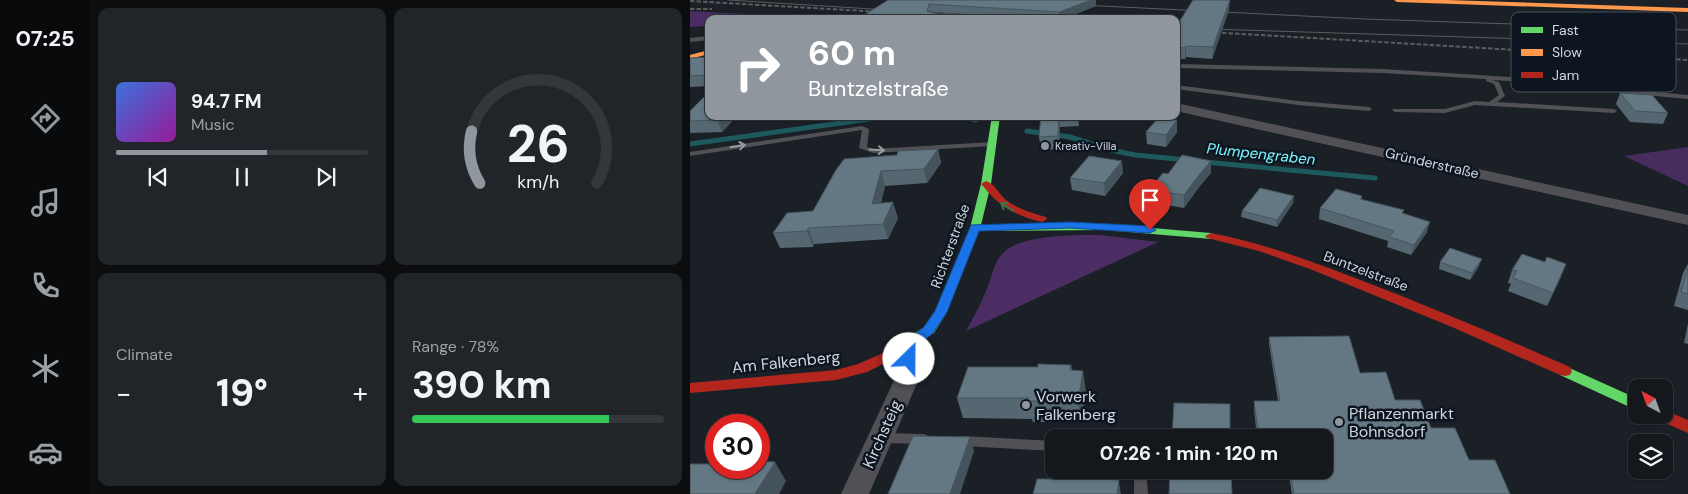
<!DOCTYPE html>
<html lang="en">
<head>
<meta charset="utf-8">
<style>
	body { margin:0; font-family:"DM Sans",sans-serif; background:#212529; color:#f1f3f6; height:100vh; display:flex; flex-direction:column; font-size:19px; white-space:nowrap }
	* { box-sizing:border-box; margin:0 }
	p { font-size:16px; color:#9da0a3 }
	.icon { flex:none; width:28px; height:28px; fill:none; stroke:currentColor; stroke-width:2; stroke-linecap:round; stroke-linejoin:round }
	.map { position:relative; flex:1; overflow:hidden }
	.panel { display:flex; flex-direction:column; gap:8px; padding:8px; background:#0b0d0f; width:600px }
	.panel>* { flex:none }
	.hud { position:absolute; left:15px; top:15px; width:475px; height:105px; border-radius:10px; box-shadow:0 1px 4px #0004,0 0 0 1px #33373b; background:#90969e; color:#fff; overflow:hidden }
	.needle { width:32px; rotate:319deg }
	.controls { position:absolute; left:938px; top:379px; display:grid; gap:10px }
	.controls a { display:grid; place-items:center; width:45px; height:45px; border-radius:10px; background:#14181c; box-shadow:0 1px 4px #0004,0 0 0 1px #33373b; font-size:25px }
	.speed { position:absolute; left:15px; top:414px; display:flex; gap:10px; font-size:25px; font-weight:700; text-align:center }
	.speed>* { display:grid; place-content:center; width:65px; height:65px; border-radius:50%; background:#14181c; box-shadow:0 1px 4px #0004,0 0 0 1px #33373b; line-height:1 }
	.speed .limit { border:8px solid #d22; background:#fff; color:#111 }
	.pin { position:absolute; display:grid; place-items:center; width:42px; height:42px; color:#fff; margin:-51px -21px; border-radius:50% 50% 50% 0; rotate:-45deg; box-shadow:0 0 5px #0007 }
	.pin .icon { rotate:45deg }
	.me { position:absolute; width:55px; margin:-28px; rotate:23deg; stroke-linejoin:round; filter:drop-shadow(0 0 4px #0008) }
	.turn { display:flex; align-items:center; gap:18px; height:105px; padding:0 20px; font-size:22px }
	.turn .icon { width:65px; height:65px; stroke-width:2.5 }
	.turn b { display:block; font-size:35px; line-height:42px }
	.big { font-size:38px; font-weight:700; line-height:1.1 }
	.panel .card { flex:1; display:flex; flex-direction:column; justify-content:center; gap:8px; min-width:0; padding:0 18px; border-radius:10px; background:#212529 }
	.panel .dial { align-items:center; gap:0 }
	.dial svg { height:130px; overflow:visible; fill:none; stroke:#33373b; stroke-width:7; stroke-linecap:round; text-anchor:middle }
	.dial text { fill:#f1f3f6; stroke:none }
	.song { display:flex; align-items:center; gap:15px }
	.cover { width:60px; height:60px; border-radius:8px; background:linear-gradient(135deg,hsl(220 70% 55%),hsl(300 70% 35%)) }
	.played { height:5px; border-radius:2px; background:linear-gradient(90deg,#90969e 60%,#33373b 60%) }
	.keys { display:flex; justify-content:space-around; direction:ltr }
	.heat { display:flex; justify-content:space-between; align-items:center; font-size:28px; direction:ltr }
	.charge { height:8px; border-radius:4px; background:linear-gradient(90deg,#34c759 78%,#33373b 0) }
	.panel .tiles { flex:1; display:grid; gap:8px; grid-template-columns:repeat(2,1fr) }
	.trip { position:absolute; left:355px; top:429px; width:288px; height:50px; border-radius:10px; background:#14181c; box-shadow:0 1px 4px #0004,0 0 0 1px #33373b; font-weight:700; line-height:50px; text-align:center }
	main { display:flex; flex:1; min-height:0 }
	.tabs { display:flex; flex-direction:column; width:90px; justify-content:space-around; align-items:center; background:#080a0b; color:#9da0a3 }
	.tabs .icon { width:35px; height:35px }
	.tabs .current { color:#90969e }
	.tabs b { font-size:22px; color:#f1f3f6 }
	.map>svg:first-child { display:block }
</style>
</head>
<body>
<main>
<nav class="tabs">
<b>07:25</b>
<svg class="icon current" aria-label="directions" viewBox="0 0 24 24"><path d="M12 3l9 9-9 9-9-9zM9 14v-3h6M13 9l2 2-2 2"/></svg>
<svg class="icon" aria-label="music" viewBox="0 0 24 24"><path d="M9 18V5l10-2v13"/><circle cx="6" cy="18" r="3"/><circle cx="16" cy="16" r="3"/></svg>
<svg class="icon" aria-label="phone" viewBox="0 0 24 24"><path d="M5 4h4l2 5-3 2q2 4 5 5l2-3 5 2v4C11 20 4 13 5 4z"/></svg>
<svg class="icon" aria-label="climate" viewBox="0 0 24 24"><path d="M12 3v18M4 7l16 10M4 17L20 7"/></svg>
<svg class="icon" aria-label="car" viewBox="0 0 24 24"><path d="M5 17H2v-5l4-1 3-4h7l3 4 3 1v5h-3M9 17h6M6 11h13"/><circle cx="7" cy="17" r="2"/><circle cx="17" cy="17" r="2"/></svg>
</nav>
<section class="panel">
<div class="tiles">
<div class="card">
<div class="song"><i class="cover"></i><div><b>94.7 FM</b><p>Music</p></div></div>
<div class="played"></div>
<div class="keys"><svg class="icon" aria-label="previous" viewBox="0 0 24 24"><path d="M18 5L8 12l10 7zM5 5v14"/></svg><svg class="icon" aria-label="pause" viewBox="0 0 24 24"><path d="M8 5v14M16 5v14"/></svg><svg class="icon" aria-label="next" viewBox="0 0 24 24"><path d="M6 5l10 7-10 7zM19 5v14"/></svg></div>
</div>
<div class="card dial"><svg viewBox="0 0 100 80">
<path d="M14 69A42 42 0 1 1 86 69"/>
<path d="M14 69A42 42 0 0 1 9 37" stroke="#90969e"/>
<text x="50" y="56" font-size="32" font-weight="700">26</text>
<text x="50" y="72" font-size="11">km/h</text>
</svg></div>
<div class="card"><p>Climate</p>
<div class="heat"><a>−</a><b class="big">19°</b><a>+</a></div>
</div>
<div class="card"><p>Range · 78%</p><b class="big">390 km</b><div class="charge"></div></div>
</div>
</section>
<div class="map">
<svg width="998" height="494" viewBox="0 0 998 494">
	<rect width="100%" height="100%" fill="#1a2026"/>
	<polygon fill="#472c5d" points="998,147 998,186 934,156"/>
	<g fill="#4b2d63">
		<polygon points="0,11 147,19 19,19 19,26 0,27"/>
		<path d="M 389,235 L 410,235 L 468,242 L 276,331 C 284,316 292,302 298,286 C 302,275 304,263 312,254 C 327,237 368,236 389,235 Z"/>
	</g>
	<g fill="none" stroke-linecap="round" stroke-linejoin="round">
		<g stroke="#1e595e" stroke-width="5">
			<polyline points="269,116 286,120"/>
			<polyline points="337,131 380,137 421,150 445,155 497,160"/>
			<polyline points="0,144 201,116"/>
			<polyline points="514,162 685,178"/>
		</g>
		<g fill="#515155" fill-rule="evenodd">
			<polygon points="19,36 19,40 0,42 0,38"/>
			<polygon points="486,64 692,69 870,80 910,84 932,89 998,95 998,99 932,93 910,88 870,84 802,80 809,82 815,96 807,102 924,109 927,111 924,113 785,105 755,113 705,112 702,110 703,109 755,109 785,101 799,102 809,95 804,84 796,81 796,79 692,73 486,68"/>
			<polygon points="486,85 608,101 679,107 682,109 679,111 608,105 486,89"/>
			<polygon points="172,126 179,129 177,147 183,149 303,142 306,144 303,146 183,153 169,148 172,130 0,156 0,152"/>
			<polygon points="192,433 234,434 238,436 240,439 238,442 234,444 192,443 188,441 186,438 188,435"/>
			<polygon points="272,436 364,441 364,451 272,446 268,445 266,441 268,437"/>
			<polygon points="444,470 456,470 458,494 444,494"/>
		</g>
		<g fill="#515155" fill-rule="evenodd">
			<polygon points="486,103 998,215 998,225 486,111"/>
			<polygon points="220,336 228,338 231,344 231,374 179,494 151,494 207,374 209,344 212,338"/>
		</g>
		<g fill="#63d668" fill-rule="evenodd">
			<polygon points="302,116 310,116 301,184 291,225 415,224 521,233 527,236 521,239 415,230 289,231 257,312 244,333 205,358 200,360 195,358 193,355 195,352 234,327 245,311 280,228 291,184"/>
			<polygon points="875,366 946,398 946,410 870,375 868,371 870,367"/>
		</g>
		<g fill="#ff974d" fill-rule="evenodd">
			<polygon points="704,0 757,0 998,8 998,12 707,2"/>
			<polygon points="19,50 19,54 0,59 0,55"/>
		</g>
		<g fill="#b3261e" fill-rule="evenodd">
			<path d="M 296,181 C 304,183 309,194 316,200 C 328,209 341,213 356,217 L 357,219 L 352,222 C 327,216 309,207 293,186 L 291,184 Z"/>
			<path d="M 521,233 C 574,243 623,262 673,281 C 743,308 812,337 880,367 L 882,371 L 880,375 L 875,376 L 870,375 L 762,327 L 620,269 L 569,251 L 517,238 L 515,236 Z"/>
			<polygon points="200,350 205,352 207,355 205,358 177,372 146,380 0,393 0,383 146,370 168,364"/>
			<polygon points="974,410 998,420 998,433 966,419 963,415 974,415"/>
		</g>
		<g stroke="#5a5c5e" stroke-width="1">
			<polyline points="38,0 198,10"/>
			<polyline points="391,5 675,19 998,30"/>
			<polyline points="233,12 344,19"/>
			<polyline points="519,29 998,44"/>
		</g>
		<g stroke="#5a5c5e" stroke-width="2" stroke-dasharray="4.5 2" stroke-linecap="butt">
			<polyline points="0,1 192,12"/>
			<polyline points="0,9 22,9"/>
			<polyline points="245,15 301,19"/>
			<polyline points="519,32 998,60"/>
		</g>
	</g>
	<g fill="#556771">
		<polygon points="198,0 406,0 406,6 373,19 351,19 243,12"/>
		<polygon points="539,10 522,59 496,57 495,59 486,59 486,27"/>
		<polygon points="19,57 19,86 0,87 0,58"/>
		<polygon points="930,93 978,113 973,124 940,122 926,104"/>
		<polygon points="0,111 47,116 32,132 0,133"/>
		<polygon points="351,116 388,116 389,126 370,127 370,149 351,150 349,137"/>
		<polygon points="456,132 487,132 476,147 457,144"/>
		<polygon points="248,149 251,163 237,183 195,186 191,203 208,218 198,239 124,244 123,247 90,248 83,233 123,211 207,155"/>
		<polygon points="521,161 521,173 509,187 494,208 460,202 459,190 478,174"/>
		<polygon points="433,173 415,196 382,190 380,178"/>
		<polygon points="672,196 672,200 713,213 737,232 721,255 697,247 698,241 629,219 630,208"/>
		<polygon points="603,203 587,227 551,217 552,211"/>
		<polygon points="750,262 789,266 780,280 749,269"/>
		<polygon points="998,264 998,310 984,306 993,273"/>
		<polygon points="822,270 871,277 857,306 818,291 821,284 818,283"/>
		<polygon points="998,323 998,344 994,343"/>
		<polygon points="579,337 670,373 741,428 820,494 602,494 598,470 571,471 571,470 634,470 634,438 567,438 564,409 564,401 588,401 579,344"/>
		<polygon points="381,365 382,370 396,391 391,422 343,422 342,419 273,418 267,398 348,367"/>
	</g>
	<g fill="#45545c">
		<polygon points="401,0 406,0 406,6 373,19 369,19 369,12"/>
		<polygon points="540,0 539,10 522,59 523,47"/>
		<polygon points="496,46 496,57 495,59 495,48"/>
		<polygon points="31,116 47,116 32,132 27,120"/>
		<polygon points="369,116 370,127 370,149 368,136"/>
		<polygon points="487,120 487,132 476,147 476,135"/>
		<polygon points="248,149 251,163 237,183 234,169"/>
		<polygon points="432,161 433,173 415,196 414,183"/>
		<polygon points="521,161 521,173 509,187 494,208 494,195 509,175"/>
		<polygon points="191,171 195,186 187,219 182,204"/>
		<polygon points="604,196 603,203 587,227 587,220"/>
		<polygon points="203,202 208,218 198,239 193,224"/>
		<polygon points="740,222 737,232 721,255 724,245"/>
		<polygon points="118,228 124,244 123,247 117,231"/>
		<polygon points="792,259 789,266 780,280 782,273"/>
		<polygon points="876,264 871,277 857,306 863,293"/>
		<polygon points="393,371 396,391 391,422 388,402"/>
		<polygon points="280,437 284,451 270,494 260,494"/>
		<polygon points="85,462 96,481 89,494 65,494"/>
		<polygon points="426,470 430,470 429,482 431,494 427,494 425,480"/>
	</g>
	<g fill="#637883" stroke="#45545c">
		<polygon points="198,0 401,0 369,12 239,4 237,11 266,19 168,19"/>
		<polygon points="503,0 540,0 523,47 496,46 495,48 486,47 486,27"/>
		<polygon points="68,17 90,17 91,19 68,19"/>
		<polygon points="19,57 19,75 0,76 0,58"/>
		<polygon points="19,92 19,116 31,116 27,120 0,121 0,111"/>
		<polygon points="930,93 962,95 978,113 945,111"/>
		<polygon points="351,116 369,116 368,136 349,137"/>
		<polygon points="468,118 487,120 476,135 456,132"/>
		<polygon points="248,149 234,169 191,171 182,204 203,202 193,224 118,228 117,231 83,233 97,213 123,211 146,170 154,159 207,155 208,151"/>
		<polygon points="492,155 521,161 509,175 494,195 459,190 473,173 478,174"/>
		<polygon points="399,156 432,161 414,183 380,178"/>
		<polygon points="570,188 604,196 587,220 552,211"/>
		<polygon points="646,189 672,196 670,199 714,210 712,213 740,222 724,245 699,237 704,231 630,208"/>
		<polygon points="760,248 792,259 782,273 750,262"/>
		<polygon points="832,254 855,262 857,257 876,264 863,293 823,278 827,271 822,270"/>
		<polygon points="998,268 998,294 991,292"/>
		<polygon points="659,336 670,373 696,372 705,400 730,400 741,428 765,428 779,460 805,460 820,494 604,494 600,470 634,470 634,438 569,438 564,401 590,401 579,337"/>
		<polygon points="348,364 381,365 380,370 393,371 388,402 338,401 339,398 267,398 278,367 348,367"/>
		<polygon points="484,403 540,404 540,438 482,438"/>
		<polygon points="223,436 280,437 260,494 198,494"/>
		<polygon points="69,461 85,462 65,494 0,494 0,464 26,464 26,468 69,468"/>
		<polygon points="364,464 364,470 426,470 425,480 429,480 427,494 343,494 347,479 361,479"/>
		<polygon points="480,470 541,470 542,494 479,494"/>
	</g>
	<defs><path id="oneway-shaft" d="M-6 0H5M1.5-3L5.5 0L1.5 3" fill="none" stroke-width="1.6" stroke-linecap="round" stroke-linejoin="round" transform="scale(1.25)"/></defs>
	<g stroke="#979aa0">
		<use href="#oneway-shaft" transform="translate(48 146) rotate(-9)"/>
		<use href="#oneway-shaft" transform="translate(187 150) rotate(3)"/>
	</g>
	<use stroke="#387644" href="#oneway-shaft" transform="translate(317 207) rotate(-149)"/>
	<polygon fill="#1a73e8" stroke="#114b97" points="380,222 460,226 466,230 460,233 380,228 289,231 257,312 243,333 227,346 224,362 214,362 212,359 213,344 234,327 245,311 281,225"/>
	<g fill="#90969e" stroke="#0d1620" stroke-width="2">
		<circle cx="355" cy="146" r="5"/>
		<circle cx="336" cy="405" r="5"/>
		<circle cx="649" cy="422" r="5"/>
	</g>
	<g text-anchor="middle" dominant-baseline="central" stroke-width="5" stroke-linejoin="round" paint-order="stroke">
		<g font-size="11" fill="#d0d6de" stroke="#0d1620" text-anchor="start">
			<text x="365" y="146">Kreativ-Villa</text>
		</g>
		<g font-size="14" fill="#d0d6de" stroke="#0d1620">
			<text transform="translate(742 163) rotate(13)">Gründerstraße</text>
			<text transform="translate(260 246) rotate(-70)">Richterstraße</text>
			<text transform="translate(676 271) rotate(21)">Buntzelstraße</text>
		</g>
		<g font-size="15" font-style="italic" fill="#7bf6fe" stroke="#0d1620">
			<text transform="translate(571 154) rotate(6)">Plumpengraben</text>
		</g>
		<g font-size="16" fill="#d0d6de" stroke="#0d1620">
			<text transform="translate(96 362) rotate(-6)">Am Falkenberg</text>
			<text transform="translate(192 434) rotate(-66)">Kirchsteig</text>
		</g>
		<g font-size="16" fill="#d0d6de" stroke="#0d1620" text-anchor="start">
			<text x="346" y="396">Vorwerk<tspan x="346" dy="18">Falkenberg</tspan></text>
			<text x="659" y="413">Pflanzenmarkt<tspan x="659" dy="18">Bohnsdorf</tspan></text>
		</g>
	</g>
	<rect x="821" y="12" width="165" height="80" rx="8" fill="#0d1620" stroke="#485059" stroke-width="1"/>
	<rect x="831" y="27" width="22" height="6" fill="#63d668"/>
	<rect x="831" y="49" width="22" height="7" fill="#ff974d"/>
	<rect x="831" y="72" width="22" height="6" fill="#b3261e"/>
	<g font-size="14" fill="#d0d6de">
		<text x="862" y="35">Fast</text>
		<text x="862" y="57">Slow</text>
		<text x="862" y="80">Jam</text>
	</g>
</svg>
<div class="controls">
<a><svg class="needle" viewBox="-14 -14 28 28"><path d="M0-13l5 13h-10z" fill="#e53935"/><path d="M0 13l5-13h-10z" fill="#9da0a3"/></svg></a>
<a><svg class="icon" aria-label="layers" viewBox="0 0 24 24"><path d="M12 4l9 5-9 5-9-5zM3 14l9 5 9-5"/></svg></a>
</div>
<div class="speed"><div class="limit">30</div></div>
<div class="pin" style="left:460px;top:230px;background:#d93025"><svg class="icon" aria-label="arrive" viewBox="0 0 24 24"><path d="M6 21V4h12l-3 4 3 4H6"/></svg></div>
<svg class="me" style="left:219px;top:359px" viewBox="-20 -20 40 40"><circle r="19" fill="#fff"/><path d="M0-13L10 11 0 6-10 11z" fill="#1a73e8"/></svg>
<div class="trip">07:26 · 1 min · 120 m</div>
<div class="hud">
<div class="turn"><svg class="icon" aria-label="right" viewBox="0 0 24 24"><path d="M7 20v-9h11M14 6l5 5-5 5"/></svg><div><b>60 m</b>Buntzelstraße</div></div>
</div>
</div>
</main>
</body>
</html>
